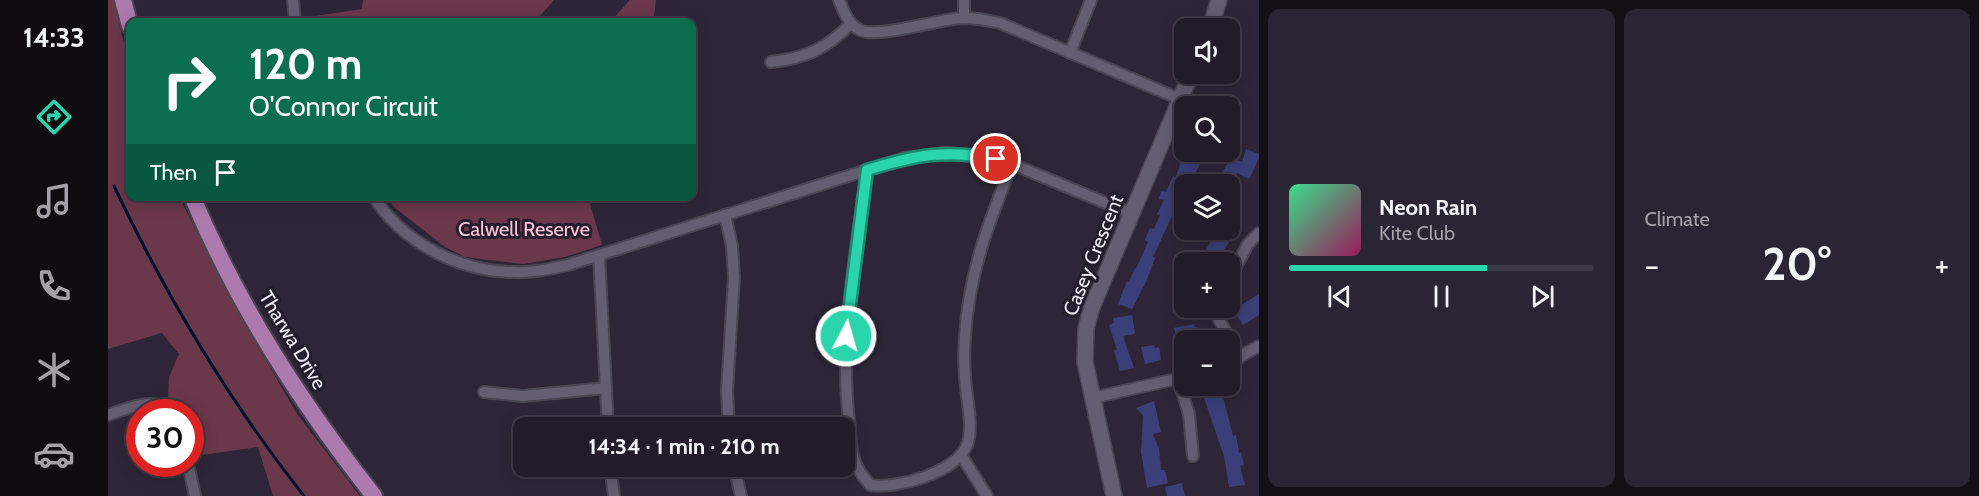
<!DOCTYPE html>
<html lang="en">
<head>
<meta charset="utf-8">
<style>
	body { margin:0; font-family:Cabin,sans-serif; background:#2a2532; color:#f1f3f6; height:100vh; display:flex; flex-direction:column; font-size:22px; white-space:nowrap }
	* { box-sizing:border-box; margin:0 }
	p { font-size:20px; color:#a2a1a8 }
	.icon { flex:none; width:33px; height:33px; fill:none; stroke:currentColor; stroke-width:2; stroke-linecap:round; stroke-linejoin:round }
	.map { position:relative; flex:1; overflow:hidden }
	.side { display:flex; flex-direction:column; gap:9px; padding:9px; background:#130f17; width:720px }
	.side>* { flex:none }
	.guide { position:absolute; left:18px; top:18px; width:570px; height:183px; border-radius:12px; box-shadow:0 3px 15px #0003,0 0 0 2px #3f3a47; background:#0b6e4f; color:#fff; overflow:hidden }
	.tools { position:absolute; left:1066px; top:18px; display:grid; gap:12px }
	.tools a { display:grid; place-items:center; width:66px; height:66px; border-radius:12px; background:#221c2a; box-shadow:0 3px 15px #0003,0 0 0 2px #3f3a47; font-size:30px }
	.speed { position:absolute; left:18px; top:399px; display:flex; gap:12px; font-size:30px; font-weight:700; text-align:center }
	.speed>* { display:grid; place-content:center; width:78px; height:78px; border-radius:50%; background:#221c2a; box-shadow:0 3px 15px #0003,0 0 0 2px #3f3a47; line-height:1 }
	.speed .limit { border:9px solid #d22; background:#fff; color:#111 }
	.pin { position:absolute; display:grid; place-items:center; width:51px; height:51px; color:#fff; margin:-26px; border:3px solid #fff; border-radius:50%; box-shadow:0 2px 6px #0007 }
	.me { position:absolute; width:66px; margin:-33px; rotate:6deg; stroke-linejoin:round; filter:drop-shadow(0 0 4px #0008) }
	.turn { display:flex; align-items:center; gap:21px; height:126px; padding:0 24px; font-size:27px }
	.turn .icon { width:78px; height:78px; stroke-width:2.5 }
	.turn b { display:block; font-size:42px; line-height:51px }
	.then { display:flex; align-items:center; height:57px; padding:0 24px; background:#0003; gap:12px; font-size:22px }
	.big { font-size:45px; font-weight:700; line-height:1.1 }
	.side .tile { flex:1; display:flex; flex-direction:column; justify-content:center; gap:9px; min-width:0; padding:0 21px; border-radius:12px; background:#2a2532 }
	.song { display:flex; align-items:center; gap:18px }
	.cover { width:72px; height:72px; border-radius:9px; background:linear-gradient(135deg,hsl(150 70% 55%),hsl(330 70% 35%)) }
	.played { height:6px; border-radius:3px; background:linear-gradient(90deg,#2bd5ac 65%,#3f3a47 65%) }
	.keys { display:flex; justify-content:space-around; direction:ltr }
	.heat { display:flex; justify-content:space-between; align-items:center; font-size:33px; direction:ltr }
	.side .tiles { flex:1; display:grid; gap:9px; grid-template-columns:repeat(2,1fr) }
	.trip { position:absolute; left:405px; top:417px; width:342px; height:60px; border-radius:12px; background:#221c2a; box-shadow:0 3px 15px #0003,0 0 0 2px #3f3a47; font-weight:700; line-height:60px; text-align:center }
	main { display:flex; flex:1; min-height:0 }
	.dock { display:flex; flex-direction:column; width:108px; justify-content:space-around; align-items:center; background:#0e0b11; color:#a2a1a8 }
	.dock .icon { width:42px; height:42px }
	.dock .active { color:#2bd5ac }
	.dock b { font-size:27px; color:#f1f3f6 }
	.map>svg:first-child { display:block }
</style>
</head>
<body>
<main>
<nav class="dock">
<b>14:33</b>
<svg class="icon active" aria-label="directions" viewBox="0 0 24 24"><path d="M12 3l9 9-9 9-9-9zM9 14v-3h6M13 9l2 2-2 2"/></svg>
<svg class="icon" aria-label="music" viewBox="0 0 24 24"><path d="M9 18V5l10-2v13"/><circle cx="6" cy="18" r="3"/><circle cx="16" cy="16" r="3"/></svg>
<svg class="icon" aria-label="phone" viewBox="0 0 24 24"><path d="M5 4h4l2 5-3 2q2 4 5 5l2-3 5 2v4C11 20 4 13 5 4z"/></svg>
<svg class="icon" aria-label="climate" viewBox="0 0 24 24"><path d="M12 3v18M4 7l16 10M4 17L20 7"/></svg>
<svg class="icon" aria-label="car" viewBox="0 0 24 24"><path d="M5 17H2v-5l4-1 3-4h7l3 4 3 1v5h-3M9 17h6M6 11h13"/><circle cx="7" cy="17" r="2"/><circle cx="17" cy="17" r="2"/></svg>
</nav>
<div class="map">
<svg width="1151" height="496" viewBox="0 0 1151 496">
	<rect width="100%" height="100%" fill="#2e2638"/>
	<g fill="#6b374b">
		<polygon points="0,0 6,0 14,36 22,63 22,196 71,197 138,326 189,414 252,496 165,496 150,447 87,456 83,436 82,412 77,412 60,397 61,377 71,354 54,333 0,349"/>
		<polygon points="255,0 446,0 427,22 196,22 194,18 254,9"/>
		<polygon points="522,0 548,0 545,22 502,22"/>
		<polygon points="279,197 480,197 494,245 457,257 415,264 357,257 337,247 286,207"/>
	</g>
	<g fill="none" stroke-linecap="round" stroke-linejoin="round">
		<path stroke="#00122b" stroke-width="3" d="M 6,186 C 58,296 121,401 196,496"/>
	</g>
	<g fill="#3a3f79">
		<polygon points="1138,149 1151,154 1151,158 1141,179 1129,173 1126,181 1113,176 1122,158 1134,162"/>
		<polygon points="1076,152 1097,152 1083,184 1077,184 1077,205 1070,203 1045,257 1047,258 1038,282 1024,309 1010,304 1019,281 1021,282 1027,268 1028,269 1040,242 1037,240 1042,228 1046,229 1052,215 1049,214 1056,200 1051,199 1053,191 1058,192 1065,176 1068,177"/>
		<polygon points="1103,230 1116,230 1114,233 1123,239 1114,253 1118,255 1114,262 1091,262 1104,239 1099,236"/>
		<polygon points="1076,279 1077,308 1087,308 1084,318 1064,313"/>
		<polygon points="1151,294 1151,315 1135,325 1125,310"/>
		<polygon points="1024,315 1027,334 1015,336 1026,368 1012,371 1006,350 1009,350 1001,325 1006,323 1005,318"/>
		<polygon points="1086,324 1087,327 1089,327 1092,340 1077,340 1077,360 1074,360 1066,328"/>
		<polygon points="1046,345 1047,348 1051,347 1053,360 1037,364 1033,347"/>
		<polygon points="1113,389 1125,436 1128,435 1131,453 1133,452 1136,465 1132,466 1137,485 1121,487 1116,456 1095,395"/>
		<polygon points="1046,401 1053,432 1045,434 1051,449 1053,470 1057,470 1060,483 1039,488 1033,452 1035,415 1028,408"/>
		<polygon points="1074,483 1077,496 1059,496 1057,487"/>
	</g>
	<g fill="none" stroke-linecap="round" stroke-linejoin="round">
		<defs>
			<g id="street">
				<polyline points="185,0 187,22"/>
				<path d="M 731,0 C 736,12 740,24 752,30 C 769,39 831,19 854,18 C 867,18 879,20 892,23 L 1072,99"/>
				<polyline points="856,0 856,18"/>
				<polyline points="962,53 983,0"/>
				<path d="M 663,62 C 699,58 717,49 743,24"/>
				<path d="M 759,170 C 748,253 731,337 741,421 C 743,434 742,450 747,462 C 750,471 756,477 762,485 C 790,489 847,473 859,445 C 866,428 858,396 857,377 C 856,364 856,350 857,336 C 861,272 881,222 904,164"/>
				<path d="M 265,196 C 295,243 350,271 405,272 C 424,273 442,269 460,265 L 797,158 L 837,153 L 864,155 L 904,164 L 1024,214"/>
				<polyline points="617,215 624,246 626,277 619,391 621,428"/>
				<polyline points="491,255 500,428"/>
				<polyline points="1122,278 1140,244 1151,233"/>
				<polyline points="1110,308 1111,320 1133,357"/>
				<polyline points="1122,362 1151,346"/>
				<polyline points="1070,379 1081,414 1085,456"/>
				<polyline points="376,392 415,396 498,388"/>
				<polyline points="984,398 1077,377"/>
				<path d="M 0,415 C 22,408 45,396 65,412"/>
				<polyline points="853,455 879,496"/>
				<polyline points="80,464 87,496"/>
				<polyline points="502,466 506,496"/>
				<polyline points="626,466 633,496"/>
			</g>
			<g id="secondary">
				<polyline points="1102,28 1111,0"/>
				<polyline points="1006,496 977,362 978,328 984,307 1083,74"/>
			</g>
			<g id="primary">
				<polyline points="15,0 22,26"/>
				<path d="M 84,196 C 129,304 194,405 266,496"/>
			</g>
		</defs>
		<use href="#street" stroke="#4a4453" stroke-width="14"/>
		<use href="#secondary" stroke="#4a4453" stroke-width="18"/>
		<use href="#primary" stroke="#4a4453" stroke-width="20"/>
		<use href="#street" stroke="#655d71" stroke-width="10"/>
		<use href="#secondary" stroke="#655d71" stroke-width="15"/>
		<use href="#primary" stroke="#ad7aad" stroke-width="16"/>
	</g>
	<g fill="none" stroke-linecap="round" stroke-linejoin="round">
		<defs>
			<path id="route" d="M 738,336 L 759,170 C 808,155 837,149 888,159"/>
		</defs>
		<use href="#route" stroke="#1c8a70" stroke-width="15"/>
		<use href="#route" stroke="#2bd5ac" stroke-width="10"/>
	</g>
	<g text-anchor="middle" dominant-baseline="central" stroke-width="6" stroke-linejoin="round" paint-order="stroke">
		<g font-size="20" fill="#ffc1d5" stroke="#241d2e">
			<text x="416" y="229">Calwell Reserve</text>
		</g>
		<g font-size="20" fill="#eeeaf6" stroke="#241d2e">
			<text transform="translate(985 255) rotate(-68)">Casey Crescent</text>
			<text transform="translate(185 340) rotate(59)">Tharwa Drive</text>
		</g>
	</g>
</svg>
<div class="tools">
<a><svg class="icon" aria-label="sound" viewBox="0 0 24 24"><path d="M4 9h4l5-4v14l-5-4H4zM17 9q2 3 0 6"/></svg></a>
<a><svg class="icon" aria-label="search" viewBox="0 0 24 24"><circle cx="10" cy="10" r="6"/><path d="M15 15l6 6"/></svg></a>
<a><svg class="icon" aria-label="layers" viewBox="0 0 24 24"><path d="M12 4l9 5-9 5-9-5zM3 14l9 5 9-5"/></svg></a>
<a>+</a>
<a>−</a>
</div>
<div class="speed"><div class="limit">30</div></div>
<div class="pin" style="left:888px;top:159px;background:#d93025"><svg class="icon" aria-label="arrive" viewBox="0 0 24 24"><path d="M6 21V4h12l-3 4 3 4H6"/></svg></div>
<svg class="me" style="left:738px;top:336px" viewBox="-20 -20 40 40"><circle r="17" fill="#2bd5ac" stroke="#fff" stroke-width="3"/><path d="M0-11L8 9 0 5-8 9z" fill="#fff"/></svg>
<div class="trip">14:34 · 1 min · 210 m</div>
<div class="guide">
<div class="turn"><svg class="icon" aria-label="right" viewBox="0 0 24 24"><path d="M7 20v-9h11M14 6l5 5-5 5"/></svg><div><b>120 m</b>O'Connor Circuit</div></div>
<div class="then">Then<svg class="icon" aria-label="arrive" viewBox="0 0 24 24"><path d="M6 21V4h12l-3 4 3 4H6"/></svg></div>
</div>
</div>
<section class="side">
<div class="tiles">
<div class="tile">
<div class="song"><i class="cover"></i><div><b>Neon Rain</b><p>Kite Club</p></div></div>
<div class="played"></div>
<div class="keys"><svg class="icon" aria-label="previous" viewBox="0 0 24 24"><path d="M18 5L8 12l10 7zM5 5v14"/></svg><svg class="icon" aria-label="pause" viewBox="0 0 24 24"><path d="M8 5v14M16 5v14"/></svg><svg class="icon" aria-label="next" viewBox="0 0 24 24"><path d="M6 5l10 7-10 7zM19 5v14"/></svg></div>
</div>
<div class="tile"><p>Climate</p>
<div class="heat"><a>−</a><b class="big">20°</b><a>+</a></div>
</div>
</div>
</section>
</main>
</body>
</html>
